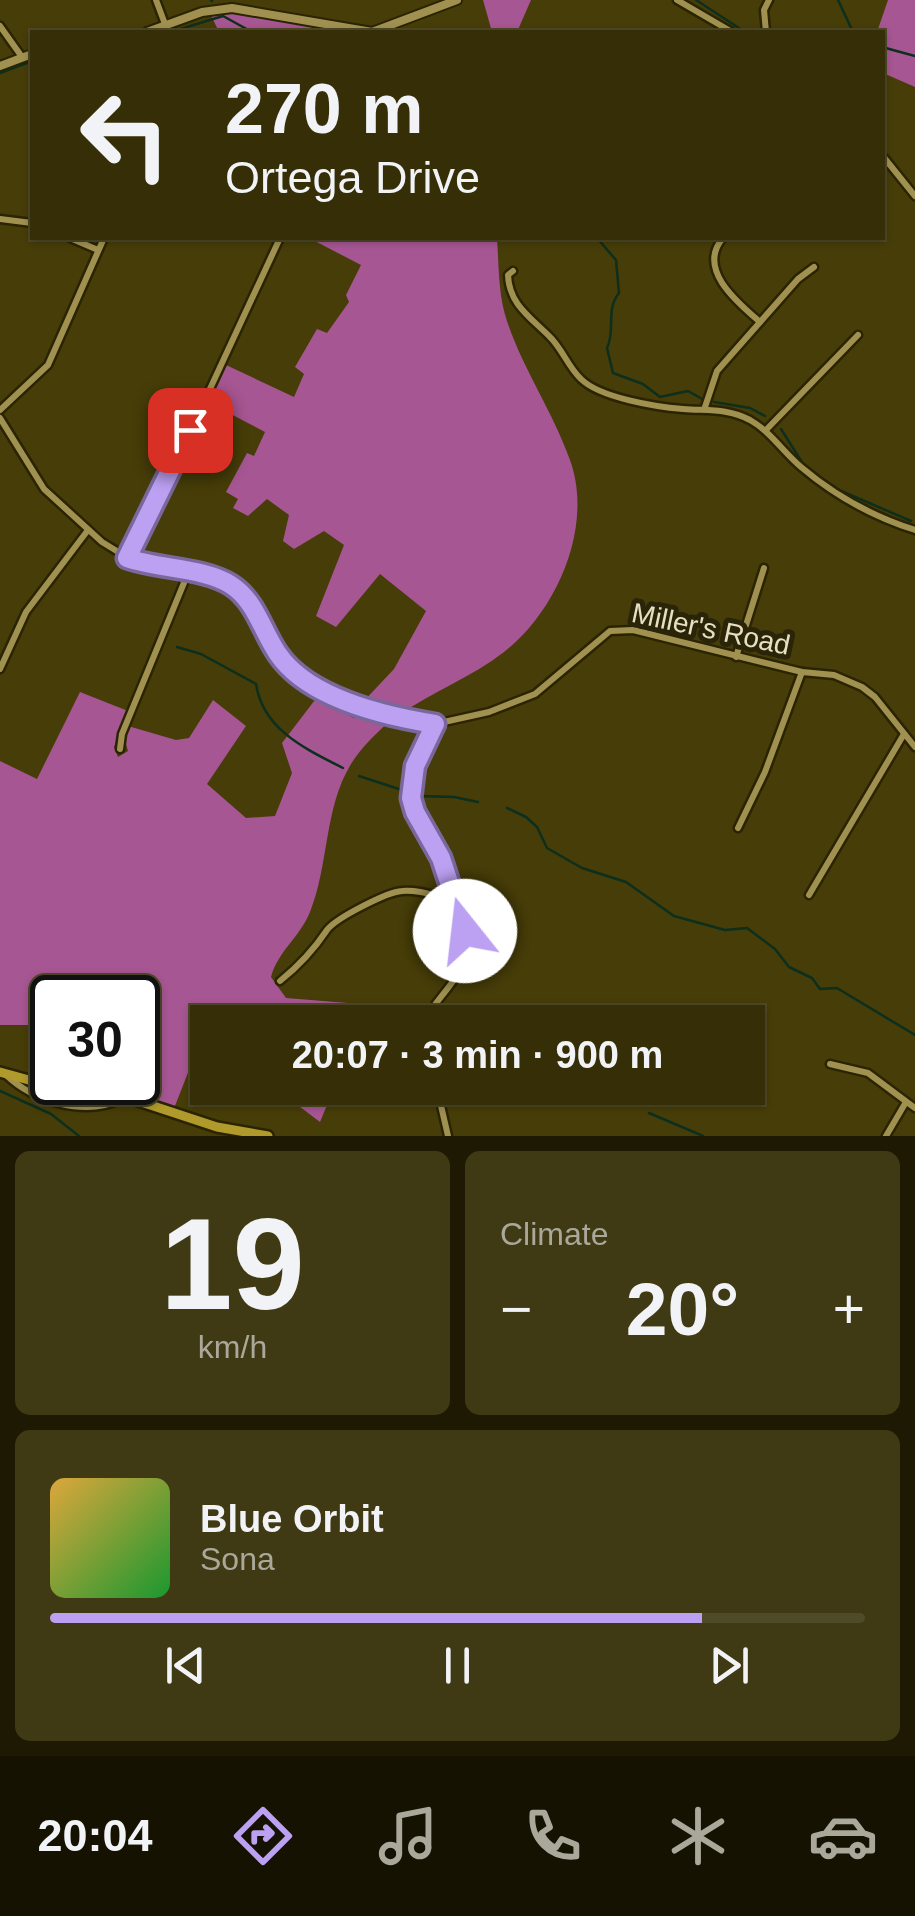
<!DOCTYPE html>
<html lang="en">
<head>
<meta charset="utf-8">
<style>
	body { margin:0; font-family:Helvetica,sans-serif; background:#403a14; color:#f1f3f6; height:100vh; display:flex; flex-direction:column; font-size:38px; white-space:nowrap }
	* { box-sizing:border-box; margin:0 }
	p { font-size:32px; color:#aaa89b }
	.icon { flex:none; width:55px; height:55px; fill:none; stroke:currentColor; stroke-width:2; stroke-linecap:round; stroke-linejoin:round }
	.map { position:relative; height:1136px; overflow:hidden }
	.panel { display:flex; flex-direction:column; gap:15px; padding:15px; background:#1d1903; flex:1 }
	.panel>* { flex:none }
	.guide { position:absolute; left:30px; top:30px; width:855px; height:210px; border-radius:0px; box-shadow:0 2px 8px #0004,0 0 0 2px #4f4a28; background:#352e06; color:#f1f3f6; overflow:hidden }
	.speed { position:absolute; left:30px; top:975px; display:flex; gap:20px; font-size:50px; font-weight:700; text-align:center }
	.speed>* { display:grid; place-content:center; width:130px; height:130px; border-radius:50%; background:#352e06; box-shadow:0 2px 8px #0004,0 0 0 2px #4f4a28; line-height:1 }
	.speed .limit { border:5px solid #111; border-radius:15px; background:#fff; color:#111 }
	.pin { position:absolute; display:grid; place-items:center; width:85px; height:85px; color:#fff; margin:-42px; border-radius:20px; box-shadow:0 5px 15px #0006 }
	.me { position:absolute; width:110px; margin:-55px; rotate:344deg; stroke-linejoin:round; filter:drop-shadow(0 0 8px #0008) }
	.turn { display:flex; align-items:center; gap:35px; height:210px; padding:0 30px; font-size:45px }
	.turn .icon { width:130px; height:130px; stroke-width:2.5 }
	.turn b { display:block; font-size:70px; line-height:85px }
	.big { font-size:75px; font-weight:800; line-height:1.1 }
	.panel .widget { flex:1; display:flex; flex-direction:column; justify-content:center; gap:15px; min-width:0; padding:0 35px; border-radius:15px; background:#403a14 }
	.panel .dial { align-items:center; gap:0 }
	.dial b { font-size:130px; line-height:1 }
	.song { display:flex; align-items:center; gap:30px }
	.cover { width:120px; height:120px; border-radius:15px; background:linear-gradient(135deg,hsl(40 70% 55%),hsl(130 70% 35%)) }
	.played { height:10px; border-radius:5px; background:linear-gradient(90deg,#bca0f2 80%,#4f4a28 80%) }
	.keys { display:flex; justify-content:space-around; direction:ltr }
	.heat { display:flex; justify-content:space-between; align-items:center; font-size:55px; direction:ltr }
	.panel .tiles { flex:1; display:grid; gap:15px; grid-template-columns:1fr 1fr }
	.widget:last-child { grid-column:span 2 }
	.trip { position:absolute; left:190px; top:1005px; width:575px; height:100px; border-radius:0px; background:#352e06; box-shadow:0 2px 8px #0004,0 0 0 2px #4f4a28; font-weight:800; line-height:100px; text-align:center }
	.tabs { display:flex; height:160px; justify-content:space-around; align-items:center; background:#151202; color:#aaa89b }
	.tabs .icon { width:70px; height:70px }
	.tabs .active { color:#bca0f2 }
	.tabs b { font-size:45px; color:#f1f3f6 }
	.map>svg:first-child { display:block }
</style>
</head>
<body>
<div class="map">
<svg width="915" height="1136" viewBox="0 0 915 1136">
	<rect width="100%" height="100%" fill="#473d08"/>
	<g fill="#a65692">
		<polygon points="483,0 531,0 517,32 492,32"/>
		<polygon points="888,0 915,0 915,87 883,73 882,32 877,32"/>
		<polygon points="234,12 342,32 219,32 210,13"/>
		<path d="M 309,238 L 497,238 C 499,265 498,295 507,321 C 523,369 553,412 570,460 C 594,526 557,611 504,652 C 472,677 432,692 399,715 L 361,704 L 394,669 L 426,611 L 380,574 L 336,627 L 316,616 L 344,545 L 324,531 L 294,549 L 283,541 L 289,515 L 267,499 L 248,516 L 233,508 L 238,499 L 226,492 L 247,453 L 254,456 L 265,432 L 208,402 L 226,365 L 294,397 L 304,374 L 295,367 L 317,329 L 327,333 L 349,302 L 346,295 L 361,265 Z"/>
		<path d="M 80,692 L 128,711 L 114,747 L 118,757 L 128,751 L 124,737 L 128,726 L 176,740 L 189,738 L 213,700 L 246,726 L 207,784 L 246,818 L 275,816 L 292,773 L 282,743 L 321,692 C 338,700 340,712 354,718 L 376,715 L 393,718 C 378,732 362,746 351,764 C 324,808 329,865 310,912 C 300,937 278,951 271,977 L 286,998 L 348,1003 L 348,1022 L 208,1022 L 207,1072 L 189,1070 L 173,1111 L 143,1101 L 158,1046 L 138,1040 L 138,998 L 52,998 L 52,1025 L 0,1025 L 0,761 L 37,779 Z"/>
		<polygon points="275,1088 334,1088 320,1122"/>
	</g>
	<g fill="none" stroke-linecap="round" stroke-linejoin="round">
		<g stroke="#0d2f1d" stroke-width="2.5">
			<polyline points="211,0 212,1"/>
			<polyline points="696,0 745,32"/>
			<polyline points="838,0 853,32"/>
			<polyline points="174,31 223,16 252,32"/>
			<polyline points="882,47 915,56"/>
			<polyline points="0,73 32,61"/>
			<path d="M 597,238 L 616,260 L 619,293 C 605,310 616,330 607,348 L 613,373 L 643,384 L 660,397 L 688,391 L 704,400"/>
			<polyline points="714,402 750,408 765,416"/>
			<polyline points="781,429 805,467 839,490 911,521"/>
			<path d="M 177,647 L 201,654 L 256,684 C 263,730 306,749 343,768"/>
			<polyline points="359,776 408,792"/>
			<polyline points="418,796 454,797 478,802"/>
			<polyline points="507,808 526,817 537,827 547,848 582,868 626,882 674,916 725,930 747,928 775,949 789,967 812,978 820,989 837,988 915,1035"/>
			<polyline points="0,1091 51,1114 79,1136"/>
			<polyline points="649,1113 703,1136"/>
		</g>
		<defs>
			<g id="minor">
				<polyline points="156,0 168,32"/>
				<polyline points="677,0 732,32"/>
				<polyline points="0,26 22,57"/>
				<polyline points="766,32 764,10 769,0"/>
				<polyline points="882,155 915,196"/>
				<polyline points="0,219 32,223"/>
				<polyline points="70,238 98,250"/>
				<path d="M 723,238 C 696,269 738,303 760,322"/>
				<path d="M 513,271 L 508,275 C 509,304 530,317 549,336 C 562,348 568,367 581,379 C 600,398 657,407 683,409 C 708,411 727,408 750,420 C 771,432 783,452 801,467 C 834,495 874,517 915,530"/>
				<polyline points="705,407 717,371 798,279 814,267"/>
				<polyline points="0,410 48,365 104,238"/>
				<polyline points="0,418 44,489 102,542 133,561 229,584 252,607 275,650 291,670 317,687 372,710 435,724 489,712 535,694 610,631 633,630 802,672 834,675 862,687 875,697 915,747"/>
				<polyline points="766,430 858,335"/>
				<polyline points="127,558 164,488 280,238"/>
				<polyline points="736,657 764,568"/>
				<polyline points="0,669 26,612 88,530"/>
				<polyline points="120,749 122,734 188,573"/>
				<polyline points="738,828 765,772 802,672"/>
				<polyline points="809,895 904,734"/>
				<path d="M 280,981 C 300,965 313,951 327,930 C 336,918 387,892 402,891 C 419,889 439,897 456,900"/>
				<path d="M 424,1022 C 435,999 459,982 464,957 C 470,924 453,880 438,852 C 429,836 412,816 412,797 C 411,770 424,747 435,724"/>
				<polyline points="830,1064 868,1073 915,1108"/>
				<path d="M 5,1074 C 34,1102 85,1117 122,1099"/>
				<polyline points="433,1088 439,1097 448,1136"/>
				<polyline points="886,1136 906,1102"/>
			</g>
			<g id="tertiary">
				<polyline points="147,32 202,12 232,8 372,32 457,0"/>
				<polyline points="0,66 32,54"/>
			</g>
			<polyline id="primary" points="0,1072 58,1088 126,1097 217,1127 268,1136"/>
		</defs>
		<use href="#minor" stroke="#2b2402" stroke-width="11"/>
		<use href="#tertiary" stroke="#2b2402" stroke-width="12"/>
		<use href="#primary" stroke="#2b2402" stroke-width="14"/>
		<use href="#minor" stroke="#a09151" stroke-width="6"/>
		<use href="#tertiary" stroke="#a09151" stroke-width="8"/>
		<use href="#primary" stroke="#b09a2c" stroke-width="9"/>
	</g>
	<g fill="none" stroke-linecap="round" stroke-linejoin="round">
		<defs>
			<path id="route" d="M 190,430 L 127,558 C 158,569 205,568 231,585 C 256,601 262,631 278,654 C 308,698 385,716 435,724 L 415,766 L 411,798 L 415,812 L 441,858 L 465,931"/>
		</defs>
		<use href="#route" stroke="#7a689d" stroke-width="25"/>
		<use href="#route" stroke="#bca0f2" stroke-width="18"/>
	</g>
	<g text-anchor="middle" dominant-baseline="central" stroke-width="10" stroke-linejoin="round" paint-order="stroke">
		<g font-size="28" fill="#e7e0c0" stroke="#2a2409">
			<text transform="translate(711 629) rotate(12)">Miller's Road</text>
		</g>
	</g>
</svg>
<div class="speed"><div class="limit">30</div></div>
<div class="pin" style="left:190px;top:430px;background:#d93025"><svg class="icon" aria-label="arrive" viewBox="0 0 24 24"><path d="M6 21V4h12l-3 4 3 4H6"/></svg></div>
<svg class="me" style="left:465px;top:931px" viewBox="-20 -20 40 40"><circle r="19" fill="#fff"/><path d="M0-13L10 11 0 6-10 11z" fill="#bca0f2"/></svg>
<div class="trip">20:07 · 3 min · 900 m</div>
<div class="guide">
<div class="turn"><svg class="icon" aria-label="left" viewBox="0 0 24 24"><path d="M17 20v-9H6M10 6l-5 5 5 5"/></svg><div><b>270 m</b>Ortega Drive</div></div>
</div>
</div>
<section class="panel">
<div class="tiles">
<div class="widget dial"><b>19</b><p>km/h</p></div>
<div class="widget"><p>Climate</p>
<div class="heat"><a>−</a><b class="big">20°</b><a>+</a></div>
</div>
<div class="widget">
<div class="song"><i class="cover"></i><div><b>Blue Orbit</b><p>Sona</p></div></div>
<div class="played"></div>
<div class="keys"><svg class="icon" aria-label="previous" viewBox="0 0 24 24"><path d="M18 5L8 12l10 7zM5 5v14"/></svg><svg class="icon" aria-label="pause" viewBox="0 0 24 24"><path d="M8 5v14M16 5v14"/></svg><svg class="icon" aria-label="next" viewBox="0 0 24 24"><path d="M6 5l10 7-10 7zM19 5v14"/></svg></div>
</div>
</div>
</section>
<nav class="tabs">
<b>20:04</b>
<svg class="icon active" aria-label="directions" viewBox="0 0 24 24"><path d="M12 3l9 9-9 9-9-9zM9 14v-3h6M13 9l2 2-2 2"/></svg>
<svg class="icon" aria-label="music" viewBox="0 0 24 24"><path d="M9 18V5l10-2v13"/><circle cx="6" cy="18" r="3"/><circle cx="16" cy="16" r="3"/></svg>
<svg class="icon" aria-label="phone" viewBox="0 0 24 24"><path d="M5 4h4l2 5-3 2q2 4 5 5l2-3 5 2v4C11 20 4 13 5 4z"/></svg>
<svg class="icon" aria-label="climate" viewBox="0 0 24 24"><path d="M12 3v18M4 7l16 10M4 17L20 7"/></svg>
<svg class="icon" aria-label="car" viewBox="0 0 24 24"><path d="M5 17H2v-5l4-1 3-4h7l3 4 3 1v5h-3M9 17h6M6 11h13"/><circle cx="7" cy="17" r="2"/><circle cx="17" cy="17" r="2"/></svg>
</nav>
</body>
</html>
